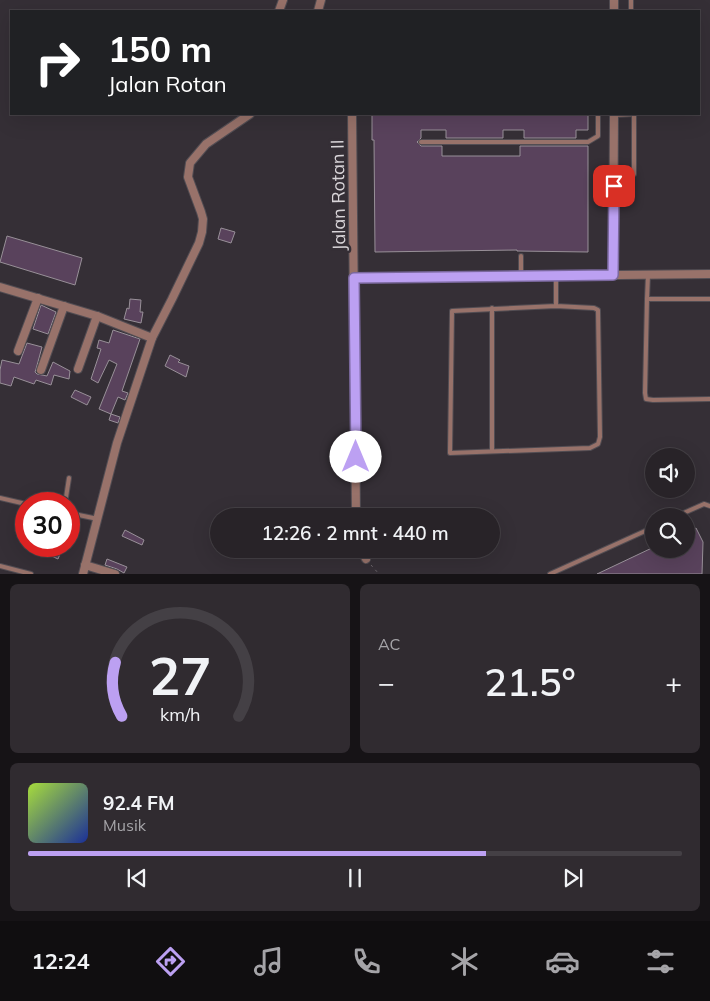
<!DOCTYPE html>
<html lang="id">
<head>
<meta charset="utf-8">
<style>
	body { margin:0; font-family:Mulish,sans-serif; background:#302b30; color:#f1f3f6; height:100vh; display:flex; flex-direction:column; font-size:19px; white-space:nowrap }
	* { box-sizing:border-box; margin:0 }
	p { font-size:16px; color:#a5a4a8 }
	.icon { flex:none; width:28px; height:28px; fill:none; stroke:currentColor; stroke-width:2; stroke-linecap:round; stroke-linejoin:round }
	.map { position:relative; height:574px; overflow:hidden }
	.panel { display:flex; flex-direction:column; gap:10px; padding:10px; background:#161316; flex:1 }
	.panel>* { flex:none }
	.hud { position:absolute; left:10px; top:10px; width:690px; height:105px; border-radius:0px; box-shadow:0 5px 20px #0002,0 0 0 1px #444045; background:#202124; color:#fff; overflow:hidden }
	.fabs { position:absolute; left:645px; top:448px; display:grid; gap:10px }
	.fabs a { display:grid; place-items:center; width:50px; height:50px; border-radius:50%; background:#282328; box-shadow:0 5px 20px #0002,0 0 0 1px #444045; font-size:25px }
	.speed { position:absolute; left:15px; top:492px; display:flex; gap:10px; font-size:25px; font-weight:700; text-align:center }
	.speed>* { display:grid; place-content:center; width:65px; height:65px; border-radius:50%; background:#282328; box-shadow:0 5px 20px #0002,0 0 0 1px #444045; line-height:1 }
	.speed .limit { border:8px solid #d22; background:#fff; color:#111 }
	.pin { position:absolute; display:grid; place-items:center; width:42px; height:42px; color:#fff; margin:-21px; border-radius:10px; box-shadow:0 2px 8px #0006 }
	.me { position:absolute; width:55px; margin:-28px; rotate:0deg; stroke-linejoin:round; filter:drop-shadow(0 0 4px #0008) }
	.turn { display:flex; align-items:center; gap:18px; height:105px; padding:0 15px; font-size:22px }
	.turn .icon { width:65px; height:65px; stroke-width:2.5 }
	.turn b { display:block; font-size:35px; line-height:42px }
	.big { font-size:38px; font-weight:600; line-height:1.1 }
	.panel .widget { flex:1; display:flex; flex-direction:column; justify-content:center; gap:8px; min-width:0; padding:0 18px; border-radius:8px; background:#302b30 }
	.panel .dial { align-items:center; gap:0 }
	.dial svg { height:130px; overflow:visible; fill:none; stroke:#444045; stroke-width:7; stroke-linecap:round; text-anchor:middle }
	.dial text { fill:#f1f3f6; stroke:none }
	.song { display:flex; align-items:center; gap:15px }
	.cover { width:60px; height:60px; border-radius:8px; background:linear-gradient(135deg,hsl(80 70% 55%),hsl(230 70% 35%)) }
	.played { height:5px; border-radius:2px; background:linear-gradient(90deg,#bca0f2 70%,#444045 70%) }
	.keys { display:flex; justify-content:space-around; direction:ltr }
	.heat { display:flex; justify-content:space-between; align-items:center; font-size:28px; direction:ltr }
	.panel .tiles { flex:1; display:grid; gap:10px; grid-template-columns:1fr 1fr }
	.widget:last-child { grid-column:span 2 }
	.trip { position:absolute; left:210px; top:508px; width:290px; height:50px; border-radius:25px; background:#282328; box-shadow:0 5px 20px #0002,0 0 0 1px #444045; font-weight:600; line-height:50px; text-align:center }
	.tabs { display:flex; height:80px; justify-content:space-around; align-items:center; background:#100e10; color:#a5a4a8 }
	.tabs .icon { width:35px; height:35px }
	.tabs .on { color:#bca0f2 }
	.tabs b { font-size:22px; color:#f1f3f6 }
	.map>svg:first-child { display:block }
</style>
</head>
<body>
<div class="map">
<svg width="710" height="574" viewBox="0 0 710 574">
	<rect width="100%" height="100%" fill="#352f36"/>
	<g fill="#59425c" stroke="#989098">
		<polygon points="372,114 588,114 588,130 576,130 576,138 524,138 524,130 503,130 503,138 446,138 446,130 421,130 421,138 417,142 421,146 442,146 442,156 520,156 520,146 588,146 588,252 517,251 517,250 375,252 374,140 372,140"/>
		<polygon points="221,228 235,232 231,243 218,239"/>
		<polygon points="7,236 82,258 75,285 0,262"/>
		<polygon points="130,299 141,300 140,312 143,312 141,323 124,319 127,308 129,309"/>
		<polygon points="41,305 56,312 48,334 33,329"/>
		<polygon points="113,330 140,339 122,391 128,393 125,400 118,397 111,414 120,417 118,423 109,420 111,414 99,409 117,364 109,360 98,383 91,379 101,349 97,348 99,340 109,343"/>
		<polygon points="27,343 42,347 36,369 35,372 37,374 47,376 53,362 70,371 69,379 54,375 51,385 36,380 34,384 14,377 11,386 0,383 0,370 2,360 19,364"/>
		<polygon points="170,355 180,360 178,362 189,366 186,377 165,366"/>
		<polygon points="75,390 91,397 87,405 71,397"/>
		<polygon points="696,528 703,542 702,574 597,574 654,547 654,549 686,549 686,533"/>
		<polygon points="125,530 144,540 142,545 122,536"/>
		<polygon points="42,546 54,546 62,549 58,559 40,551"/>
		<polygon points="107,559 127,567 124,573 117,569 105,565"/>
	</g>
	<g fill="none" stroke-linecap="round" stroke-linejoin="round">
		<defs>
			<g id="lane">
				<polyline points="631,0 631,11"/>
				<polyline points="614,115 634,114"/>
				<polyline points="634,115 634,174"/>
				<polyline points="421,142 588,142 598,136 598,114"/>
				<polyline points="521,256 521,276"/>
				<polyline points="648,275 647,299 710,299"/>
				<polyline points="556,276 556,306 594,308 598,310 600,437 598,444 590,448 450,453 452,311 556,306"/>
				<polyline points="647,299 645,393 646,399 653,400 710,399"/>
				<polyline points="492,308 492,451"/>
				<polyline points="0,498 26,504"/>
				<polyline points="65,504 69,478"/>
				<polyline points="69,513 98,519"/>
				<polyline points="677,516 704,504 710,506"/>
				<polyline points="0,566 31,574"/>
				<polyline points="550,574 654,527"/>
			</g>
			<g id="street">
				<polyline points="279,11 283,0"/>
				<polyline points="318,11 321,0"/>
				<polyline points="614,11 614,0"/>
				<polyline points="352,114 356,516"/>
				<polyline points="613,275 614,114"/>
				<polyline points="354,278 710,274"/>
				<polyline points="0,287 97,316 152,338"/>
				<polyline points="18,351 38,298"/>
				<polyline points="78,369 97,316"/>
				<polyline points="41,370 64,306"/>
				<polyline points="361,549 366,559"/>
				<polyline points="85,565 115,574"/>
				<polyline points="83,574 117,443 152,338 172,299 199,243 202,232 203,219 201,212 188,177 190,163 206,144 250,114"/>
			</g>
		</defs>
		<use href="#lane" stroke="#524d53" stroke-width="6"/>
		<use href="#street" stroke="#524d53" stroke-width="10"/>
		<polyline stroke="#6c666c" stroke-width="1" stroke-dasharray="2.5 4" stroke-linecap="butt" points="371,565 379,574"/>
		<use href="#lane" stroke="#98726a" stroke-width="4"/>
		<use href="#street" stroke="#98726a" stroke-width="8"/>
	</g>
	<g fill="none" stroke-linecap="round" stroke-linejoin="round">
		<defs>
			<polyline id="route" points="356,457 354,278 613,275 614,186"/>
		</defs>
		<use href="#route" stroke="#7a689d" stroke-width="12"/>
		<use href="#route" stroke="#bca0f2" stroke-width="9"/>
	</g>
	<g text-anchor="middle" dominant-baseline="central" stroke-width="5" stroke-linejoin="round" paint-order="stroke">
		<g font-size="18" fill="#d8d4d8" stroke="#352f36">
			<text transform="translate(338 195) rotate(-91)">Jalan Rotan II</text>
		</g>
	</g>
</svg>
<div class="fabs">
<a><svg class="icon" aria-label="sound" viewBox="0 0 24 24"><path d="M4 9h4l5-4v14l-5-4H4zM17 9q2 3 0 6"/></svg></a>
<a><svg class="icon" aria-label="search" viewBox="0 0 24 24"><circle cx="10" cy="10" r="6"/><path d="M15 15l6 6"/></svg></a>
</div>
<div class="speed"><div class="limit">30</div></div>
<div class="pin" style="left:614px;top:186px;background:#d93025"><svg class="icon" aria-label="arrive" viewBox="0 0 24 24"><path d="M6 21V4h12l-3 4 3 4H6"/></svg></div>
<svg class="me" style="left:356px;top:457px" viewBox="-20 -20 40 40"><circle r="19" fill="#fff"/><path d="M0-13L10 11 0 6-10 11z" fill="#bca0f2"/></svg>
<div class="trip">12:26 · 2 mnt · 440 m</div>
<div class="hud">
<div class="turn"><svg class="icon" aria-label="right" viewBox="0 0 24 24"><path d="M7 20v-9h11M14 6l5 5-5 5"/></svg><div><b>150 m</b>Jalan Rotan</div></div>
</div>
</div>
<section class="panel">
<div class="tiles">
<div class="widget dial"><svg viewBox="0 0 100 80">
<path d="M14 69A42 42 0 1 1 86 69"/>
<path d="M14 69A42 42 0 0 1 10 36" stroke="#bca0f2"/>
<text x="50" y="56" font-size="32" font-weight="700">27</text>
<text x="50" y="72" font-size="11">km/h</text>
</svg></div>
<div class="widget"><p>AC</p>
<div class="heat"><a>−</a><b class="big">21.5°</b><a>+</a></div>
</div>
<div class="widget">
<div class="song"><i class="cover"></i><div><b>92.4 FM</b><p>Musik</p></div></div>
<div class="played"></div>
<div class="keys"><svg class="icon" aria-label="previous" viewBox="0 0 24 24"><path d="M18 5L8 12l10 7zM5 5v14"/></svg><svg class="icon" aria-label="pause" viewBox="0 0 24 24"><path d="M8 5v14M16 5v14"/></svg><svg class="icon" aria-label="next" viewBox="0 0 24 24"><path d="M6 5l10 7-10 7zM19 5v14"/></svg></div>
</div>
</div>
</section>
<nav class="tabs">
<b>12:24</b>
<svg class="icon on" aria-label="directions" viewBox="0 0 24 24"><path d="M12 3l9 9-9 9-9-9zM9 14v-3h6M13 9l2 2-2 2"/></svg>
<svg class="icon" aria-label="music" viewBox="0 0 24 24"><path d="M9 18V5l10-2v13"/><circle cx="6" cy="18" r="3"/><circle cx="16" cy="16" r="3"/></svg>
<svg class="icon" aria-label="phone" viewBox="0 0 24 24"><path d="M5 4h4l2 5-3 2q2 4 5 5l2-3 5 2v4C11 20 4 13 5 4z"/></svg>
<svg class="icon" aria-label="climate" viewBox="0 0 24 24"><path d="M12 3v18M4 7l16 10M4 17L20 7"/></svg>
<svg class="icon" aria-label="car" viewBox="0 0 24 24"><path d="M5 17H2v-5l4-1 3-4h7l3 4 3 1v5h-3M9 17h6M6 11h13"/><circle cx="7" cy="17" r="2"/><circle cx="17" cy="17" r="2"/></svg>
<svg class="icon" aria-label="filters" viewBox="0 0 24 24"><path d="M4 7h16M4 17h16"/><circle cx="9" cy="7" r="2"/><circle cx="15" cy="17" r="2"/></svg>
</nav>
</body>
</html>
